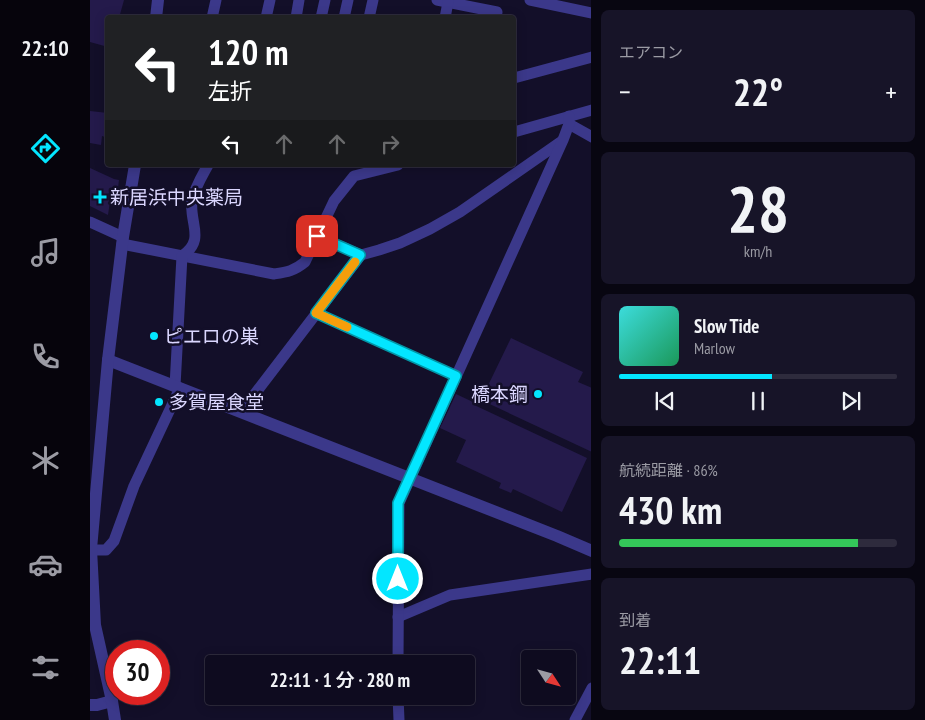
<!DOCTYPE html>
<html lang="ja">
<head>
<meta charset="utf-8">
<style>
	body { margin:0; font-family:"PT Sans Narrow","Noto Sans JP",sans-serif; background:#171428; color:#f1f3f6; height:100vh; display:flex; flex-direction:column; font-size:19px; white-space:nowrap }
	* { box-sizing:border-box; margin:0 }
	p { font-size:16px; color:#9b9ba4 }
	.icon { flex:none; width:28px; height:28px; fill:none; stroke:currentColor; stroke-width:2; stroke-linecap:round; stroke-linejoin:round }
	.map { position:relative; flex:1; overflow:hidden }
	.sheet { display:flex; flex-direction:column; gap:10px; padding:10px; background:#080611; width:334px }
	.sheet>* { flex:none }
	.hud { position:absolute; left:15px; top:15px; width:411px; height:152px; border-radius:5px; box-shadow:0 2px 12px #0003,0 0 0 1px #2e2b3d; background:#202124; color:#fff; overflow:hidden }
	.needle { width:32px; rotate:126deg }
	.fabs { position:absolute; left:431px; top:650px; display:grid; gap:10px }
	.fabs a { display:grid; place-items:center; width:55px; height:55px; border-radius:5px; background:#0e0b1f; box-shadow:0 2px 12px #0003,0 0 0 1px #2e2b3d; font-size:25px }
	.speed { position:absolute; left:15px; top:640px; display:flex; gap:10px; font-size:25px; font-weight:700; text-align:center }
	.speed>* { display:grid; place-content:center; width:65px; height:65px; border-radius:50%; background:#0e0b1f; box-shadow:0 2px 12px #0003,0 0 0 1px #2e2b3d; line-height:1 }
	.speed .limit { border:8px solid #d22; background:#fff; color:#111 }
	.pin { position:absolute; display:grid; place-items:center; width:42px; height:42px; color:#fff; margin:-21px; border-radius:10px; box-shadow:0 2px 8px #0006 }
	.me { position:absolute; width:55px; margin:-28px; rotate:0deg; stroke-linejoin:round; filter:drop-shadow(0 0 4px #0008) }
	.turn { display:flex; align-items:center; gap:18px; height:105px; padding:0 20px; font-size:22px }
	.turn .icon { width:65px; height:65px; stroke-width:2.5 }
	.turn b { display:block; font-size:35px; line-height:42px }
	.lanes { display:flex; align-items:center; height:48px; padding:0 20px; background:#0003; justify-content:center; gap:25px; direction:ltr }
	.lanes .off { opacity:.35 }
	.big { font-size:38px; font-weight:600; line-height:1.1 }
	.sheet .tile { flex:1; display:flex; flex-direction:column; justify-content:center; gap:8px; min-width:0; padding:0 18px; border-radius:8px; background:#171428 }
	.sheet .dial { align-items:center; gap:0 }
	.dial b { font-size:65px; line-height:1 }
	.song { display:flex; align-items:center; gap:15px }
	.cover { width:60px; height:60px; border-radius:8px; background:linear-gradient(135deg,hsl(180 70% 55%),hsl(150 70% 35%)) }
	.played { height:5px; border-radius:2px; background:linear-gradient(90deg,#03e6ff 55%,#2e2b3d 55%) }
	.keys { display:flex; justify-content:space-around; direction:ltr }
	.heat { display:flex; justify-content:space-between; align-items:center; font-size:28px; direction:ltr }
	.charge { height:8px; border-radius:4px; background:linear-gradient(90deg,#34c759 86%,#2e2b3d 0) }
	.trip { position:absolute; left:115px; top:655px; width:270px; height:50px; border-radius:5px; background:#0e0b1f; box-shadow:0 2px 12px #0003,0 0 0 1px #2e2b3d; font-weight:600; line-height:50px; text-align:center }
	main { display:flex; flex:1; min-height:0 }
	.menu { display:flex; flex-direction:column; width:90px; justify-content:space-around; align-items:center; background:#06040c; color:#9b9ba4 }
	.menu .icon { width:35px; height:35px }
	.menu .on { color:#03e6ff }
	.menu b { font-size:22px; color:#f1f3f6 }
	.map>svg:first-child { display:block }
</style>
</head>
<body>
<main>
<nav class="menu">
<b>22:10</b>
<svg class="icon on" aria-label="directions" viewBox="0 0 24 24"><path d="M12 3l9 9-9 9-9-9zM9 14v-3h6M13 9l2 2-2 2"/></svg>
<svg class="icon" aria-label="music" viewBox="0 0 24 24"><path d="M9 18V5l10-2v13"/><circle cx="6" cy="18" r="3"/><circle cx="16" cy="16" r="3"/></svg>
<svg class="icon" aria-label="phone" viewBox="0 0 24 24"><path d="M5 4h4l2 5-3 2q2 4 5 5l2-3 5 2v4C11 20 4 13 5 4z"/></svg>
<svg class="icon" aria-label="climate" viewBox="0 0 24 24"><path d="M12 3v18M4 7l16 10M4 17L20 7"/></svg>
<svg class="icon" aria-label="car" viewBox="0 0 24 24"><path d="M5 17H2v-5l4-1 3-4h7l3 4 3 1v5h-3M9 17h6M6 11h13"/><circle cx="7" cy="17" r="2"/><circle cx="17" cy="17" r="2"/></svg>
<svg class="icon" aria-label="filters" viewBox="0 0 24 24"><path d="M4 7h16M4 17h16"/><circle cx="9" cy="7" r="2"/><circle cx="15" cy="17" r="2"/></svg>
</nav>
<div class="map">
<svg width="502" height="720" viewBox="0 0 502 720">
	<rect width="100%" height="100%" fill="#130f29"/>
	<g fill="#241a4b">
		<polygon points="0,0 34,0 29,18 18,18 18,47 0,42"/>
		<polygon points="0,111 18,113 18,123 16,123 15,137 12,136 11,145 0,143"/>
		<polygon points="0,168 24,179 29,180 28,188 22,187 18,215 0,206"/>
		<polygon points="421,338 493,372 488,382 502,388 502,452 391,400"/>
		<polygon points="366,394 383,402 382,404 497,458 472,512 423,489 421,493 409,488 411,483 366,462 376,440 350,428"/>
	</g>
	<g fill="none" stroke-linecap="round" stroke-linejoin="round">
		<g stroke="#3b388a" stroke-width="11">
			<polyline points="347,0 407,12 406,18"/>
			<polyline points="440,0 502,13"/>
			<polyline points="122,18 126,0"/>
			<polyline points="176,18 180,0"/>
			<polyline points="206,18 209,0"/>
			<polyline points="231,18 235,0"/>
			<polyline points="254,18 258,0"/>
			<polyline points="279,18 283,0"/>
			<polyline points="355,18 358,2"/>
			<polyline points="424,78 502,57"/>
			<polyline points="479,124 502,137"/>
			<polyline points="424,132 502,110"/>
			<polyline points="0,222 33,237"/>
			<polyline points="227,236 271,255 289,250 310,243 340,229 370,212 472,141"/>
			<path d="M 32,244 L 184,274 C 197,272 204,271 215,262 L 244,201 L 264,176 L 308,165"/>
			<polyline points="226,313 366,376"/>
			<path d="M 85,386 L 92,256 C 116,240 99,223 102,201 C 104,189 112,176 118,165"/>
			<polyline points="151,412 271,255"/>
			<polyline points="0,550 16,550 24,541 44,486 90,388"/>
			<polyline points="308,617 360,595 502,574"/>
			<polyline points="308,664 309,503 473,140 479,124 479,116"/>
			<polyline points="308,696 309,720"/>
			<polyline points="485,720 502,688"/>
		</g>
		<g stroke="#3b388a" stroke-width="12">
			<polyline points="66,18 68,0"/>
			<polyline points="18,360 467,536 502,551"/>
			<polyline points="0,705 7,705 22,701"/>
			<polyline points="25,720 22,701 5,625 1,549 18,360 33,237 45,165"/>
		</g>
	</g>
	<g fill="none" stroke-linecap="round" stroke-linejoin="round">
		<defs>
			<polyline id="route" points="227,236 270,255 226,313 366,376 308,503 308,579"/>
		</defs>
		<use href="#route" stroke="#0296a6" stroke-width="12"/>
		<use href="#route" stroke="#03e6ff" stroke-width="9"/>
		<polyline stroke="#f59e0b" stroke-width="9" points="257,327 226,313 265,262"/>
	</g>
	<g fill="#03e6ff" stroke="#130f29" stroke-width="2">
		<path d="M7.5 189.5h5v5h5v5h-5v5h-5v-5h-5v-5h5z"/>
		<circle cx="64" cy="336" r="5"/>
		<circle cx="448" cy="394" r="5"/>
		<circle cx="69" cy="402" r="5"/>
	</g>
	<g text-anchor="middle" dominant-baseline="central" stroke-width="5" stroke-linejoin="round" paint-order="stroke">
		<g font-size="19" fill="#dbd7ff" stroke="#130f29" text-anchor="start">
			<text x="20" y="197">新居浜中央薬局</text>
			<text x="74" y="336">ピエロの巣</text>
			<text x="438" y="394" text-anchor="end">橋本鋼</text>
			<text x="79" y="402">多賀屋食堂</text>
		</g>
	</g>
</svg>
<div class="fabs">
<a><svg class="needle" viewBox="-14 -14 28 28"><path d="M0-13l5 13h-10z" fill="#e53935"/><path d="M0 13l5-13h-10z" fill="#9b9ba4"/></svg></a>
</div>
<div class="speed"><div class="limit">30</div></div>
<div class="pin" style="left:227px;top:236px;background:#d93025"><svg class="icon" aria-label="arrive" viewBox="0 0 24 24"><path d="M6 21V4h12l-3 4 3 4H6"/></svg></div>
<svg class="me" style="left:308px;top:579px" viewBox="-20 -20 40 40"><circle r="17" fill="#03e6ff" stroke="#fff" stroke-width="3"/><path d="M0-11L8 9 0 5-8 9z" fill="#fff"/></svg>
<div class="trip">22:11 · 1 分 · 280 m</div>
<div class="hud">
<div class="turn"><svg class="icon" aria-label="left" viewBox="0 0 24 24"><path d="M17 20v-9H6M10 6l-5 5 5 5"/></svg><div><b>120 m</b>左折</div></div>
<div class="lanes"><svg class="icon" aria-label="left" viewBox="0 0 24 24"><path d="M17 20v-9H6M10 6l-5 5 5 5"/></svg><svg class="icon off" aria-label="ahead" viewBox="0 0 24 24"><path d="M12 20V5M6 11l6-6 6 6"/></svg><svg class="icon off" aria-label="ahead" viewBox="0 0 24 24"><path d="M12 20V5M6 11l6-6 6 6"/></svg><svg class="icon off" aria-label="right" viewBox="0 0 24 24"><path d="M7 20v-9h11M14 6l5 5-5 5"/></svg></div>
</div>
</div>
<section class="sheet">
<div class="tile"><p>エアコン</p>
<div class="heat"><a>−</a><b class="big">22°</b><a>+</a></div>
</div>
<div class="tile dial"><b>28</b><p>km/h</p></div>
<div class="tile">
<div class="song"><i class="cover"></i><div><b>Slow Tide</b><p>Marlow</p></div></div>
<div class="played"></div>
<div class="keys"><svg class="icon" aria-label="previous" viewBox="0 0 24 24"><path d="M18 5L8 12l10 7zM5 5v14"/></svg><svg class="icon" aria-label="pause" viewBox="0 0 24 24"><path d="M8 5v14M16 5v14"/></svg><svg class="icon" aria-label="next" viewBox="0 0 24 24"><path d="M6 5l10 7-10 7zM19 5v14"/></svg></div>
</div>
<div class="tile"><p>航続距離 · 86%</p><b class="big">430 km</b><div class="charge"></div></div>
<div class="tile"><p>到着</p><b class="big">22:11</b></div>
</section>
</main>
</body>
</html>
